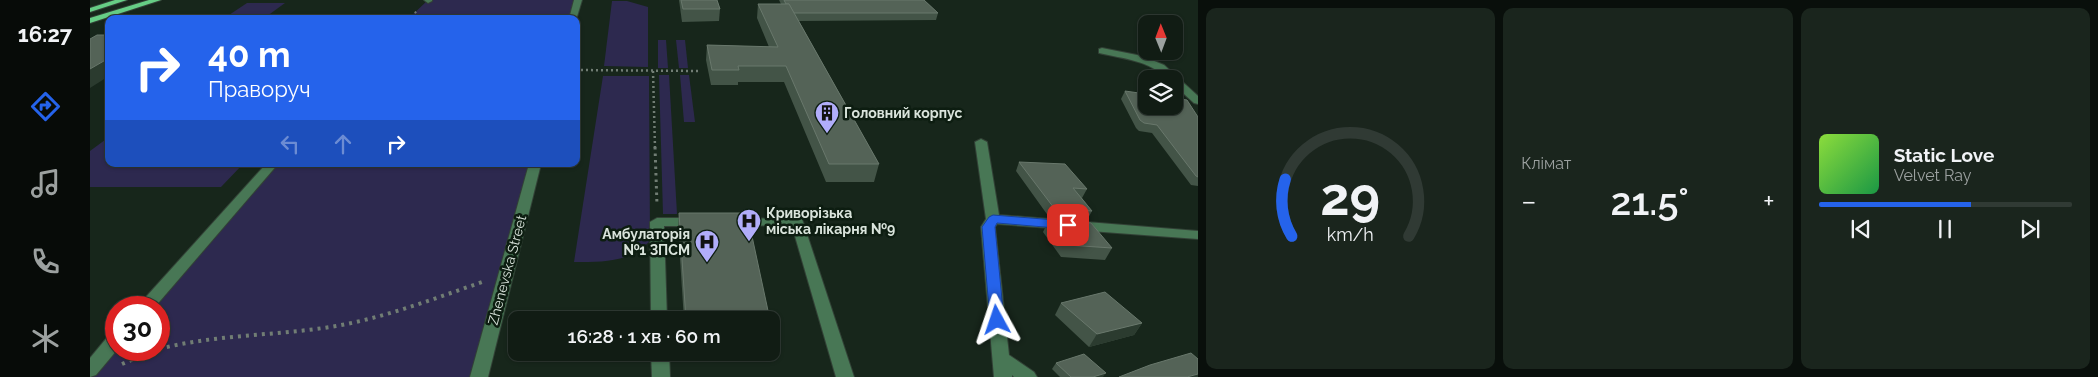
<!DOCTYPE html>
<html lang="uk">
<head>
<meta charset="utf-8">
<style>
	body { margin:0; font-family:Raleway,sans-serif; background:#1a251d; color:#f1f3f6; height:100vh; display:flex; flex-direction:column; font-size:19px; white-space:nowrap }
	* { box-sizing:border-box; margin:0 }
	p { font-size:16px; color:#9ca1a0 }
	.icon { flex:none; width:28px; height:28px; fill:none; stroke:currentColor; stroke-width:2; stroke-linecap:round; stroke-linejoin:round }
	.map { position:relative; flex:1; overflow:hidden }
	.side { display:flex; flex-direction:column; gap:8px; padding:8px; background:#090f0b; width:900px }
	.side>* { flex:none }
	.top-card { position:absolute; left:15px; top:15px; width:475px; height:152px; border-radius:10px; box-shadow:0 1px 4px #0004,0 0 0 1px #303a34; background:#2563eb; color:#fff; overflow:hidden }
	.needle { width:32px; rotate:359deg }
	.tools { position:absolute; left:1048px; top:15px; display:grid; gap:10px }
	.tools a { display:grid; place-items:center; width:45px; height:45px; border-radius:10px; background:#111c14; box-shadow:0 1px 4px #0004,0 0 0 1px #303a34; font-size:25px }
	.speed { position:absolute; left:15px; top:296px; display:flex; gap:10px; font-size:25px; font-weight:700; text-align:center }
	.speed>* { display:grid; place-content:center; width:65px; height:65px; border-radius:50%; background:#111c14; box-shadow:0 1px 4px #0004,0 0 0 1px #303a34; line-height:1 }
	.speed .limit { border:8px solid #d22; background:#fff; color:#111 }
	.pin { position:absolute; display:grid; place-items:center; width:42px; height:42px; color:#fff; margin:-21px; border-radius:10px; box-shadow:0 2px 8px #0006 }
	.me { position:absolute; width:55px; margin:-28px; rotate:355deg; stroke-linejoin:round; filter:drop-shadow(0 0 4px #0008) }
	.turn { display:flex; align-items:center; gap:18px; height:105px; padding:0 20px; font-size:22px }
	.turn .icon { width:65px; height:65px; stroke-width:2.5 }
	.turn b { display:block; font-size:35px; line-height:42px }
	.lanes { display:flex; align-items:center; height:48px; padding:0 20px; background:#0003; justify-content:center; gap:25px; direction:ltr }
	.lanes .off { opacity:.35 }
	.big { font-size:38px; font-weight:600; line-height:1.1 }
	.side .widget { flex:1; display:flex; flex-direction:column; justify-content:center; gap:8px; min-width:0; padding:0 18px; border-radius:10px; background:#1a251d }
	.side .dial { align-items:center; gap:0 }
	.dial svg { height:130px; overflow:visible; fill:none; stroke:#303a34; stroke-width:7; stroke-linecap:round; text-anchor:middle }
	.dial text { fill:#f1f3f6; stroke:none }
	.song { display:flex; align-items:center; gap:15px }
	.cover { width:60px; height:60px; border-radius:8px; background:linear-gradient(135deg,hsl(90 70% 55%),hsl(140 70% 35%)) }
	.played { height:5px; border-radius:2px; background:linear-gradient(90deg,#2563eb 60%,#303a34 60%) }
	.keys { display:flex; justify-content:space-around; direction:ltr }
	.heat { display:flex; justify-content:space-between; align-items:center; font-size:28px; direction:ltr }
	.side .tiles { flex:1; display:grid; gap:8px; grid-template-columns:repeat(3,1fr) }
	.trip { position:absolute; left:418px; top:311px; width:272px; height:50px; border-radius:10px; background:#111c14; box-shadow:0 1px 4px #0004,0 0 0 1px #303a34; font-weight:600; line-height:50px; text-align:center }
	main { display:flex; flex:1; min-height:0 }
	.menu { display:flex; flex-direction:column; width:90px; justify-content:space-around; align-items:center; background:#070b08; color:#9ca1a0 }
	.menu .icon { width:35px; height:35px }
	.menu .selected { color:#2563eb }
	.menu b { font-size:22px; color:#f1f3f6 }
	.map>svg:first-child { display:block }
</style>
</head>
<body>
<main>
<nav class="menu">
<b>16:27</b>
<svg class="icon selected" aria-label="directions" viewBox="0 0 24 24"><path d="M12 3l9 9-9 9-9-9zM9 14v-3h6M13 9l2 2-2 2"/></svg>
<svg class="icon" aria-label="music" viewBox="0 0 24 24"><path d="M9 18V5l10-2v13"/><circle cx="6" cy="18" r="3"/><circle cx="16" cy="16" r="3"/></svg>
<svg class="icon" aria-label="phone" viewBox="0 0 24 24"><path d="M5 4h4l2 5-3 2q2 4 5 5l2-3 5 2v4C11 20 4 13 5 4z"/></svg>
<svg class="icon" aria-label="climate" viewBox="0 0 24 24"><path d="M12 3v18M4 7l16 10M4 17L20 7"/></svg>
</nav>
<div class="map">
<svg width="1108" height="377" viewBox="0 0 1108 377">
	<rect width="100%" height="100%" fill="#17261b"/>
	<g fill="#2d294f">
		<polygon points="338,0 488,0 483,19 318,19"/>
		<polygon points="522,1 537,1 558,7 558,67 514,66"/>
		<polygon points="157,3 195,3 173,19 133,19"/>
		<polygon points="568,40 576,40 578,68 568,68"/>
		<polygon points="586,40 595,40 598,68 589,68"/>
		<polygon points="569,75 579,75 587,214 573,214"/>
		<polygon points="590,75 599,75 605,122 594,122"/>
		<path d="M 513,76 L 559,76 L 560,241 C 538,263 513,262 484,262 Z"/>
		<polygon points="19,137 19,164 153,164 131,187 0,187 0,151"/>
		<polygon points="182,164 445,164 389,377 0,377 0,370 26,350 69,350 69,308 54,307"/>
	</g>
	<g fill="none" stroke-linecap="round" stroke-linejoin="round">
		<defs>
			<g id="minor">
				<polygon points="334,0 342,0 342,1 338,3"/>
				<polygon points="484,0 492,0 486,20 479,19"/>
				<path d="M 1012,48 L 1052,56 L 1074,65 L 1108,96 L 1108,104 L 1104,103 L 1084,85 L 1084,79 L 1077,79 C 1059,60 1034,59 1009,53 L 1009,49 Z"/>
				<polygon points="891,139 897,142 909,215 1108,231 1108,239 907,224 905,227 919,355 944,372 947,377 924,377 922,375 922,377 904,377 891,227 896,219 885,142"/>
				<polygon points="176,164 188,164 64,308 46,308"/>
				<polygon points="439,164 451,164 398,377 380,377"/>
				<polygon points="567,218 604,218 611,222 604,226 574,226 577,320 561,320 560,222"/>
				<polygon points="642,218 712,219 764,377 746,377 702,226 637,225 635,222"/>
				<polygon points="26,333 27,350 6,375 0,377 0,358 20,334"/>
				<polygon points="561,352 579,352 580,377 562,377"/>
			</g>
			<g id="major">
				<polygon points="25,0 37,0 0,12 0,8"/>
				<polygon points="59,0 71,0 0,23 0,18"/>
			</g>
		</defs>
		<use href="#minor" stroke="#324136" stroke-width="2"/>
		<use href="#major" stroke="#324136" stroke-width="2"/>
		<polyline stroke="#717d74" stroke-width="2" stroke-dasharray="2 2.5" stroke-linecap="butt" points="318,19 327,11"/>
		<g stroke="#717d74" stroke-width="2.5" stroke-dasharray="2 3" stroke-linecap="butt">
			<polyline points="486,70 611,71"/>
			<polyline points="563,71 565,148"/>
		</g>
		<polyline stroke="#717d74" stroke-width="3" stroke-dasharray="2.5 4" stroke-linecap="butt" points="565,147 567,205"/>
		<g stroke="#717d74" stroke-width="4" stroke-dasharray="3 5" stroke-linecap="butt">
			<path d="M 69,349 C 127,334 187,336 246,326 C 297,317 346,298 395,281"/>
			<polyline points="32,364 65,350"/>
		</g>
		<use href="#minor" fill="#487755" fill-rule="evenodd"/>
		<use href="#major" fill="#66ce85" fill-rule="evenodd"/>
	</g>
	<g fill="#435447">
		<polygon points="589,0 627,0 630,9 629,21 592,22"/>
		<polygon points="689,0 834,0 848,13 846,20 709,21 789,164 784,182 736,182 694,82 648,82 648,85 621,85 616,60 617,45 679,47 667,18 668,4 691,4"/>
		<polygon points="1035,91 1108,117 1108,186 1101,185 1062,133 1049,131 1046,128 1031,99"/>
		<polygon points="929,162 997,189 992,198 1002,211 997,220 959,217 926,171"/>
		<polygon points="589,213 680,320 594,320 588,228"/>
		<polygon points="959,220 1022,248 1015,260 971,257 953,232"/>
		<polygon points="971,303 1052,323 1044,335 999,347 965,315"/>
		<polygon points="681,326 685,344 682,360 596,360 596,352 681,352"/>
		<polygon points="966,363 1013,377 970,377 962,369"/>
	</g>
	<g fill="#2b3b2f">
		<polygon points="19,58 19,76 0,88 0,69"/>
		<polygon points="1052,323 1044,335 999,347 1007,334"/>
		<polygon points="1016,373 1013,377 1003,377"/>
		<polygon points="1108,374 1108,377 1097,377"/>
	</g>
	<g fill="#546357" stroke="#69786c">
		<polygon points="591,0 627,0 630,9 593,9"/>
		<polygon points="694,0 834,0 848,13 704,13 699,4 696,4"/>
		<polygon points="668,4 699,4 789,164 739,164 696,66 648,66 649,70 622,70 617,45 688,47"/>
		<polygon points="7,35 19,35 19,58 0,69 0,39"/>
		<polygon points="1035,91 1056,94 1056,106 1084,106 1084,98 1097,100 1108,117 1108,177 1106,176 1067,125 1054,123 1050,120"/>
		<polygon points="929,162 975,164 997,189 983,188 1002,211 964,208"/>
		<polygon points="589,213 657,213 680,320 596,320"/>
		<polygon points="959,220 1001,223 1022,248 977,245"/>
		<polygon points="1015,292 1052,323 1007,334 971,303"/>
		<polygon points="681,326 685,344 681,344"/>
		<polygon points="1101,353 1108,359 1108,374 1097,377 1029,377 1060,365"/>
		<polygon points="994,354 1016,373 1003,377 981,377 966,363"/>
	</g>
	<polygon fill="#2563eb" stroke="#184099" points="903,215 978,221 984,225 978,229 907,223 905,227 914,320 912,324 907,326 902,324 900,320 892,227 899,217"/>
	<defs>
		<symbol id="building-pin" viewBox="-11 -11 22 30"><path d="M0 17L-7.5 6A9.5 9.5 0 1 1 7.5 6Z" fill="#b1adfa" stroke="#0d1d11"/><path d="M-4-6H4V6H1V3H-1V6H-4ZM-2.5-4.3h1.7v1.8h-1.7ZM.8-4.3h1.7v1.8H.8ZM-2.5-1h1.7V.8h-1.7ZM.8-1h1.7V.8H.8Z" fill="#111"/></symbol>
		<symbol id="hospital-pin" viewBox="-11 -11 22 30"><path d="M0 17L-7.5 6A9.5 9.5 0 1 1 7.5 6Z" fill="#b1adfa" stroke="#0d1d11"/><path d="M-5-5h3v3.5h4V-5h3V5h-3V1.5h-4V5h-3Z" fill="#111"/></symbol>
	</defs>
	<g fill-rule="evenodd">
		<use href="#building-pin" x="723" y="99" width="28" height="38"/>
		<use href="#hospital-pin" x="645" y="207" width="28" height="38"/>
		<use href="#hospital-pin" x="603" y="228" width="28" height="38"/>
	</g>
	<g text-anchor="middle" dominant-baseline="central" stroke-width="5" stroke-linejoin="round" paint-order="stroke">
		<g font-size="14" font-weight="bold" fill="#dae4dc" stroke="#0d1d11" text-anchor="start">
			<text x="754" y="113">Головний корпус</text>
			<text x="676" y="213">Криворізька<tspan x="676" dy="16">міська лікарня №9</tspan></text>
			<text x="600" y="234" text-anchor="end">Амбулаторія<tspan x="600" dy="16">№1 ЗПСМ</tspan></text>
		</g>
		<g font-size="14" fill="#dae4dc" stroke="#0d1d11">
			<text transform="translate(417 270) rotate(-75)">Zhenevska Street</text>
		</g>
	</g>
</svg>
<div class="tools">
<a><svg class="needle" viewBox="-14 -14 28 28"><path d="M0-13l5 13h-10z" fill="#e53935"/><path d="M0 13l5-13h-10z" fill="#9ca1a0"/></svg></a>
<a><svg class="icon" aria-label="layers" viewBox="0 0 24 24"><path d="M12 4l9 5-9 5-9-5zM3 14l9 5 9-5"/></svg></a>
</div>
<div class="speed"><div class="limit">30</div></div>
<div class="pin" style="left:978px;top:225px;background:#d93025"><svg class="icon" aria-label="arrive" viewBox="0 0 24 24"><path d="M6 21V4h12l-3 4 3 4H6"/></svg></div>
<svg class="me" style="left:907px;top:320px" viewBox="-20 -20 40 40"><path d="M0-17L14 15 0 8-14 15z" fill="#2563eb" stroke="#fff" stroke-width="4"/></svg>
<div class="trip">16:28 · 1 хв · 60 m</div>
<div class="top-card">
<div class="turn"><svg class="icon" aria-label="right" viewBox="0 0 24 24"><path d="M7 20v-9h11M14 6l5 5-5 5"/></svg><div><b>40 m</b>Праворуч</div></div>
<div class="lanes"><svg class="icon off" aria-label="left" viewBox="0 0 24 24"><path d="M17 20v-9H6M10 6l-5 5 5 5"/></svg><svg class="icon off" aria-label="ahead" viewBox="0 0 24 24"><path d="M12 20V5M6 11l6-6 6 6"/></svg><svg class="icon" aria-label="right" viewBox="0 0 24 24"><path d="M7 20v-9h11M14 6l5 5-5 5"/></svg></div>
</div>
</div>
<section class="side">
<div class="tiles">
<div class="widget dial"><svg viewBox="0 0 100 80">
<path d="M14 69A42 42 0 1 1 86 69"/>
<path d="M14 69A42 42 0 0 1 10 34" stroke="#2563eb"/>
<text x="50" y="56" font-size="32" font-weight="700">29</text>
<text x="50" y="72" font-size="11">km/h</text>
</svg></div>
<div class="widget"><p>Клімат</p>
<div class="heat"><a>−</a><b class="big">21.5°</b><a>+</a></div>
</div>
<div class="widget">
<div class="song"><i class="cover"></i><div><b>Static Love</b><p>Velvet Ray</p></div></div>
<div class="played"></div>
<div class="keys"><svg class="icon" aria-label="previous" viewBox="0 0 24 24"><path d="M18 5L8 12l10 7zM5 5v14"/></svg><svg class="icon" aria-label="pause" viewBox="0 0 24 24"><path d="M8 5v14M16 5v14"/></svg><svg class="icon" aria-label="next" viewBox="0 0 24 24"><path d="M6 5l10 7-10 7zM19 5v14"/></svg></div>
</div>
</div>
</section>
</main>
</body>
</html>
